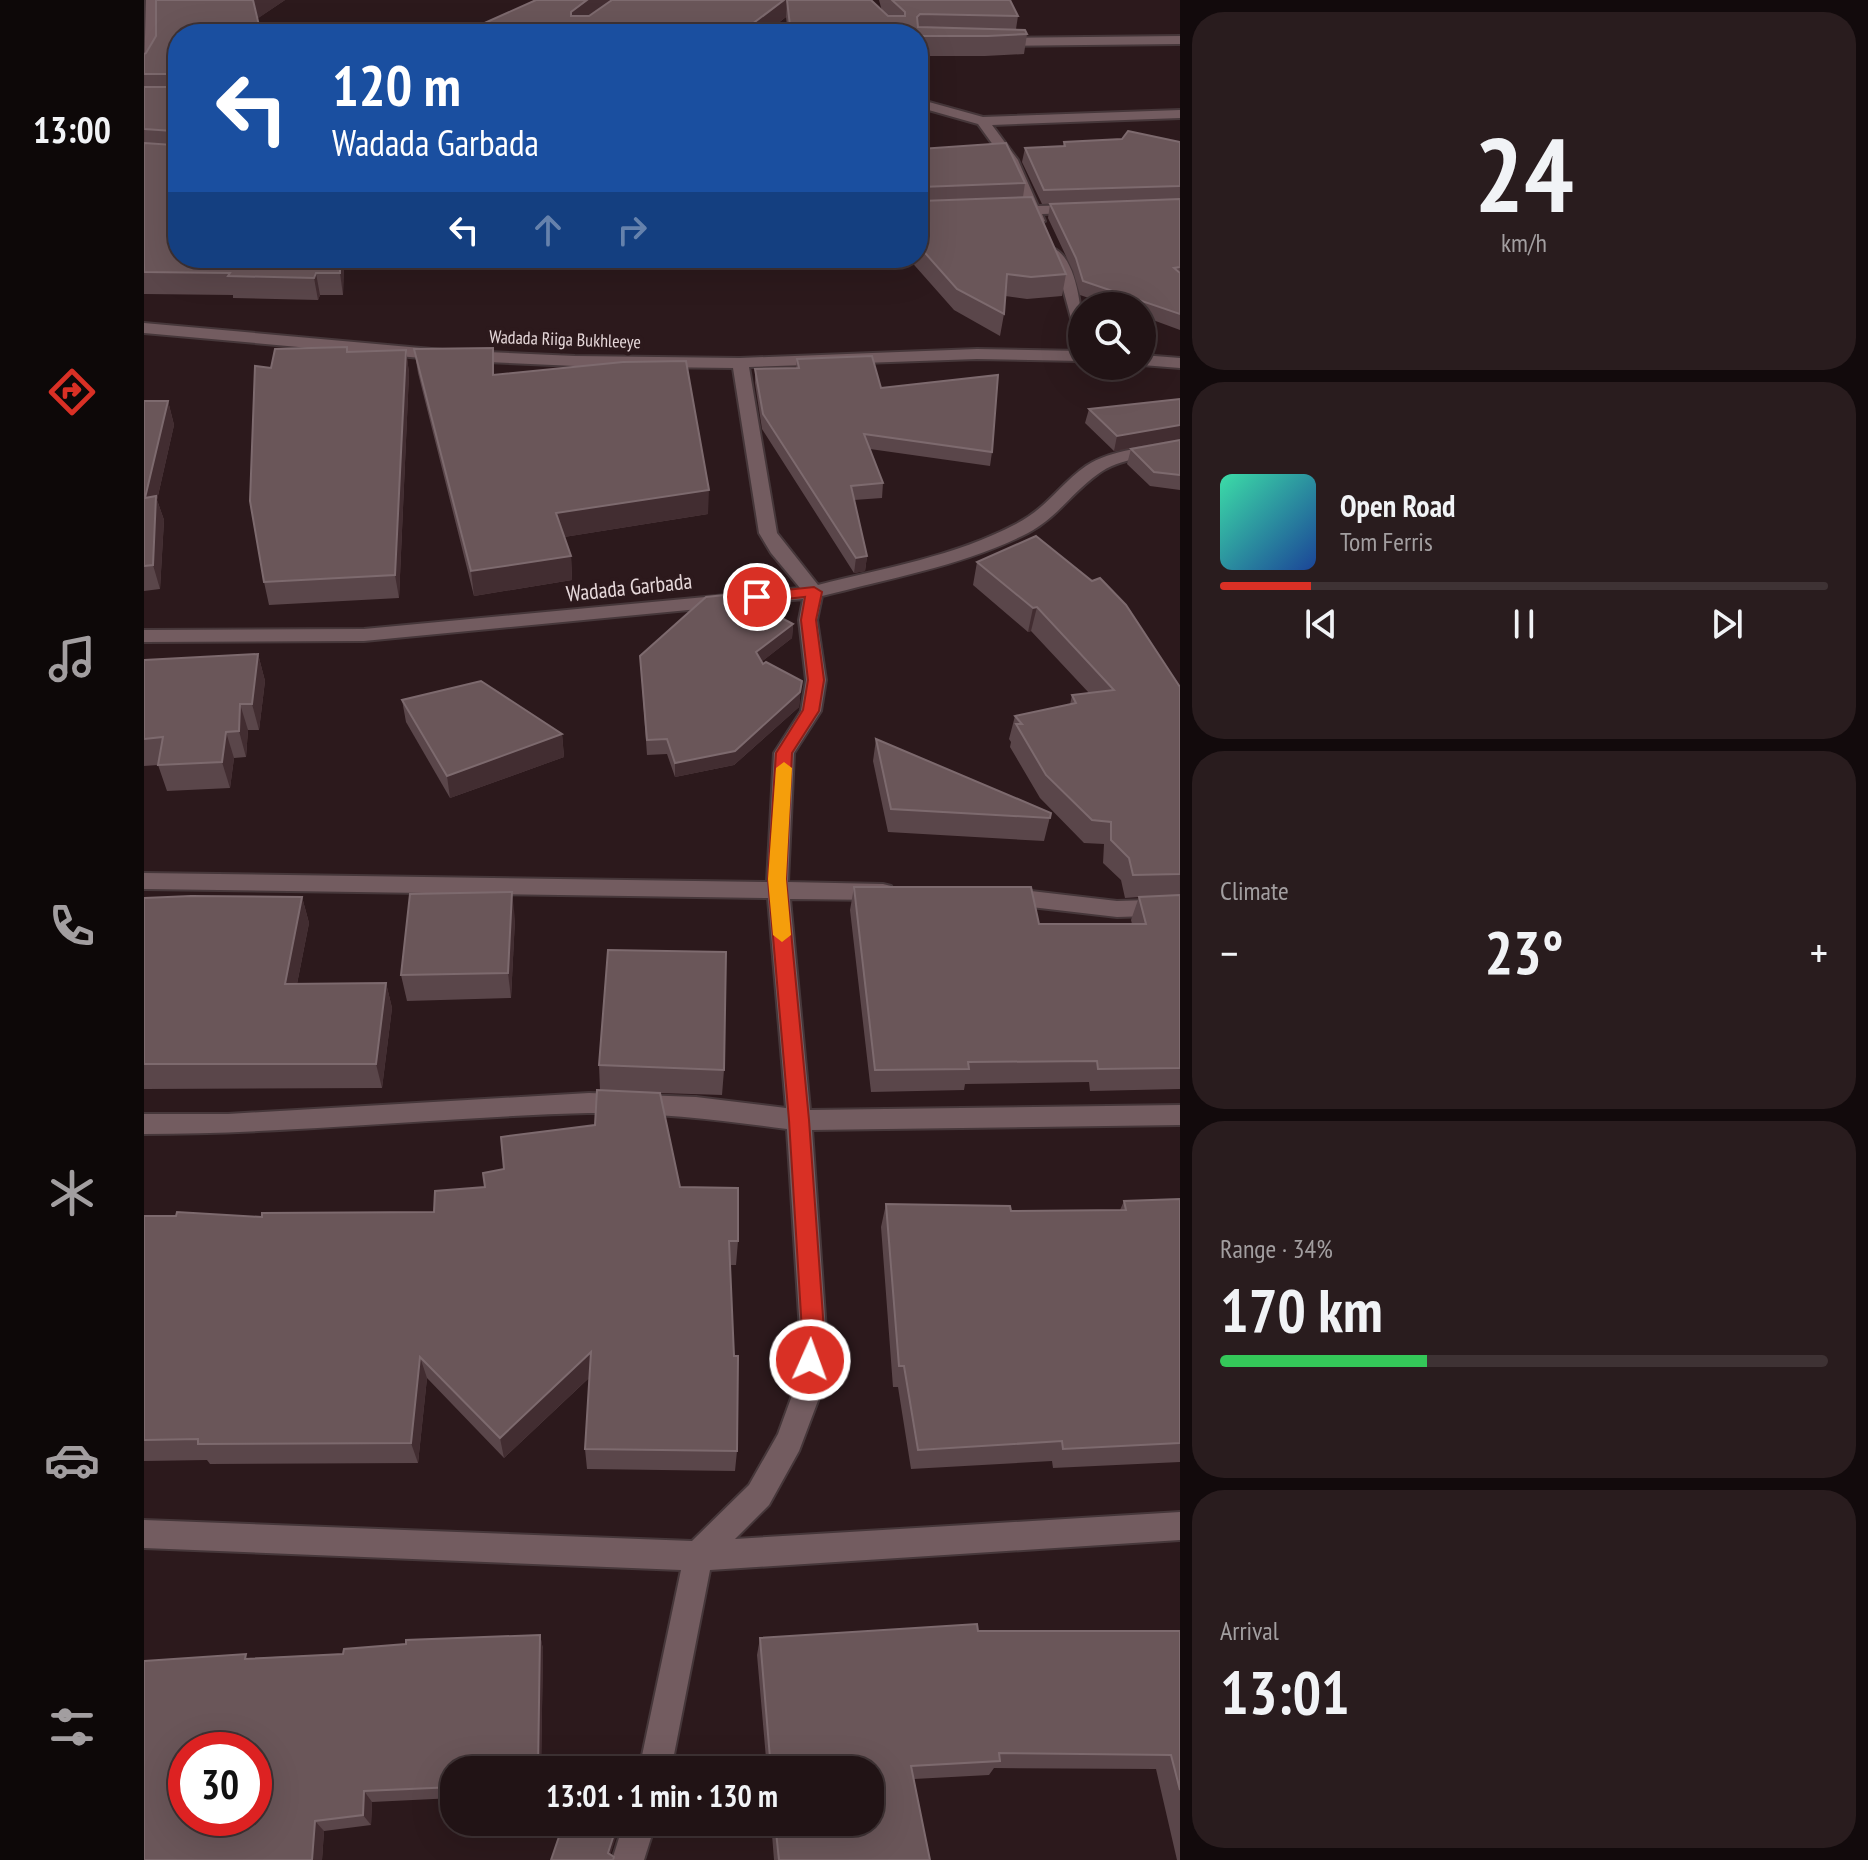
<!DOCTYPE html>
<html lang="en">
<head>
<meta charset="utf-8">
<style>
	body { margin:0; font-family:"PT Sans Narrow",sans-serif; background:#291c1e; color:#f1f3f6; height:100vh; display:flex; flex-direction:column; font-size:30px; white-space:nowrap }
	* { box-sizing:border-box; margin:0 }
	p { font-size:26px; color:#a29ea0 }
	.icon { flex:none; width:44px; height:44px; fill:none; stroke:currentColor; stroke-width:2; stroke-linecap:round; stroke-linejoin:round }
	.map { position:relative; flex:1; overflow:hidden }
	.drawer { display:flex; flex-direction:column; gap:12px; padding:12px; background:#120a0c; width:688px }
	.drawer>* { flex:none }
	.hud { position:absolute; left:24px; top:24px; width:760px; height:244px; border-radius:32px; box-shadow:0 8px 32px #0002,0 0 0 2px #3e3234; background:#1a4fa0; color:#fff; overflow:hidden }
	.fabs { position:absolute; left:924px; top:292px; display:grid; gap:16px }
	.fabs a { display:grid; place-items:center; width:88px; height:88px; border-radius:50%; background:#211315; box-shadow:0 8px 32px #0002,0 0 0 2px #3e3234; font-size:40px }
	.speed { position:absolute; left:24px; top:1732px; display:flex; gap:16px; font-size:40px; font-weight:700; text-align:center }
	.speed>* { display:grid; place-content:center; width:104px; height:104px; border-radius:50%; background:#211315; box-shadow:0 8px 32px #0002,0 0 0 2px #3e3234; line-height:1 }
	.speed .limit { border:12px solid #d22; background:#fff; color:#111 }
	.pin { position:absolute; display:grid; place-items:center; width:68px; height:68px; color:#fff; margin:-34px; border:4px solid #fff; border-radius:50%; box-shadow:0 2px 8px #0007 }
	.me { position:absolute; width:88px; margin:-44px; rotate:2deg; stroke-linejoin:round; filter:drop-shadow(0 0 6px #0008) }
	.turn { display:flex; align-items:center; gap:28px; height:168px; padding:0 32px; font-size:36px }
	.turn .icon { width:104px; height:104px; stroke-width:2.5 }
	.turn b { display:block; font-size:56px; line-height:68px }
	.lanes { display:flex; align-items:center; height:76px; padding:0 32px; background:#0003; justify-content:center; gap:40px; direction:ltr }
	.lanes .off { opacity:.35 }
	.big { font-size:60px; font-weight:700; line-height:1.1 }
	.drawer .tile { flex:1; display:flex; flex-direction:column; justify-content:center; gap:12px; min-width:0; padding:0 28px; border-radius:32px; background:#291c1e }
	.drawer .dial { align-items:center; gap:0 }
	.dial b { font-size:104px; line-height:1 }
	.song { display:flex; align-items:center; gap:24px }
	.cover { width:96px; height:96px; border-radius:12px; background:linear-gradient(135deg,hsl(160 70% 55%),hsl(220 70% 35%)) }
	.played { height:8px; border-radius:4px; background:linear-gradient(90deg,#d93025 15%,#3e3234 15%) }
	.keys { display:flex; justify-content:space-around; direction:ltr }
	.heat { display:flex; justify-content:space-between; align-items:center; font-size:44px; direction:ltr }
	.charge { height:12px; border-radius:6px; background:linear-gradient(90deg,#34c759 34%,#3e3234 0) }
	.trip { position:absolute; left:296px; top:1756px; width:444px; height:80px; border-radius:32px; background:#211315; box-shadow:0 8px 32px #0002,0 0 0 2px #3e3234; font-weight:700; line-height:80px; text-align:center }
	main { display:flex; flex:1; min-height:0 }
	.tabs { display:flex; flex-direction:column; width:144px; justify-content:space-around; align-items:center; background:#0d0808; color:#a29ea0 }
	.tabs .icon { width:56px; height:56px }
	.tabs .selected { color:#d93025 }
	.tabs b { font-size:36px; color:#f1f3f6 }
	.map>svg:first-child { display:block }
</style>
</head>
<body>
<main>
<nav class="tabs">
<b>13:00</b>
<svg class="icon selected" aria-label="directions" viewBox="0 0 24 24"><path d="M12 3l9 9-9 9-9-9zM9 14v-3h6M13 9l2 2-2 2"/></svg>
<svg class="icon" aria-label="music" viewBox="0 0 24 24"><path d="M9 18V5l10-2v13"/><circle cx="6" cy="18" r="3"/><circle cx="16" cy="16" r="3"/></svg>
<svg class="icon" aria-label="phone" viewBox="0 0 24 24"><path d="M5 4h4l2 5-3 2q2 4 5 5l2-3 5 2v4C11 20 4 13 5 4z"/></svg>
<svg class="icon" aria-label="climate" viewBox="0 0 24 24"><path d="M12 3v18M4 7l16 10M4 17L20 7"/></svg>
<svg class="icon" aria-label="car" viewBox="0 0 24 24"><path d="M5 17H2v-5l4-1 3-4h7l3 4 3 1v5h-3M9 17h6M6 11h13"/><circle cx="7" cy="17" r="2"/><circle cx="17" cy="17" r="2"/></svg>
<svg class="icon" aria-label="filters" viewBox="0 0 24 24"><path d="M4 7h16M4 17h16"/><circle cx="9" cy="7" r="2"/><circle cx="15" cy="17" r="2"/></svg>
</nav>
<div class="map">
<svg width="1036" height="1860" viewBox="0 0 1036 1860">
	<rect width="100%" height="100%" fill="#2c191c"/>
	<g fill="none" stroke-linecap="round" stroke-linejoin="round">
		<defs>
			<g id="minor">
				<polygon points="2,0 14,0 14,56 4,72 0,73"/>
				<polygon points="1036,36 1036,44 853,46 847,42 853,38"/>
				<polygon points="774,99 839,117 1036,110 1036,118 848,125 874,160 894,206 935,205 942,209 935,213 898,214 901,221 894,225 889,224 884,215 865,215 858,211 865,207 881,206 860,160 834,124 774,107"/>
				<path d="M 909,248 C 933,258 938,311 938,334 L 930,329 L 918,285 L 902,252 Z"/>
				<path d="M 0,323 L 299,350 L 431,356 L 596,358 L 833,349 L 938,351 L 938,361 L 833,359 L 605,367 L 633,533 L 674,585 C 740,568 812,556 872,524 C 903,508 915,485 942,466 C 967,449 1007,447 1036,441 L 1036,451 C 1010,456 975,458 954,474 C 927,493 914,517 884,533 C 821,565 747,578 678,596 L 673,620 L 682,680 L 677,711 L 650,753 L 644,882 L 739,884 L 747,886 L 750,892 L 747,898 L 739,900 L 646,899 L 666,1110 L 1036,1105 L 1036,1125 L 668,1130 L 682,1331 L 678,1390 L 655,1451 L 625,1505 L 591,1539 L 1036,1512 L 1036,1540 L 566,1570 L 527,1770 L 495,1770 L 537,1570 L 0,1548 L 0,1520 L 548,1541 L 605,1485 L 634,1434 L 650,1390 L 656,1331 L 643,1129 C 577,1120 510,1112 444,1113 C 295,1117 148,1134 0,1134 L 0,1114 L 84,1114 L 445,1093 L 552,1097 L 642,1108 L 624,898 L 0,889 L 0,873 L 623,882 L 630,753 L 657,711 L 662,680 L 655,620 L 659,599 L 220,641 L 0,642 L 0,630 L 220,629 L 656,588 L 627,553 L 615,533 L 589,368 L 431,366 L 299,360 L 0,333 Z"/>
				<polygon points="998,355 1036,358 1036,368 998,365"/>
				<polygon points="861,888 973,901 1036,899 1036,915 973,917 861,904 853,902 850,896 853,890"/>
				<polygon points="480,1822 512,1822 500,1860 468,1860"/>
			</g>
		</defs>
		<use href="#minor" stroke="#46373a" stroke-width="4"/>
		<use href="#minor" fill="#735c60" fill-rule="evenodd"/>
	</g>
	<g fill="#5a464a">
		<polygon points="12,0 141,0 114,18 34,258 200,258 199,295 176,295 174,300 89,298 89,295 0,294 0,54 2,53 12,36"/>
		<polygon points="392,0 727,0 738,11 735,0 866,0 874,16 872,29 883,34 880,54 841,56 774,56 774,34 644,34 642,17 620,34 316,34"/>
		<polygon points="920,142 1036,142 1036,330 998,316 998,306 968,306 936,295 929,271 904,218 906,204 969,202 898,204 878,162 881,148 919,146"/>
		<polygon points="774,146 776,149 881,183 879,197 922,274 918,296 883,299 861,296 860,314 856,336 810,310 764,258 774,258"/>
		<polygon points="203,347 204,352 262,350 265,373 255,598 125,605 120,582 127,368"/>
		<polygon points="270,349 351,375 564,514 420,537 427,556 428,580 330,596 274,373"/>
		<polygon points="653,359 737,388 848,452 846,466 726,449 739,483 738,498 710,500 723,556 721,571 710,573 618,429 611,383 611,369 652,368"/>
		<polygon points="1036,399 1036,439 970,451 941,423 945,409"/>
		<polygon points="0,401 24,401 30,425 13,500 20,520 16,589 0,591"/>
		<polygon points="1036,440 1036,490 1006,486 983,464 987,449"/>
		<polygon points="833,562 1036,687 1036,1089 946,1091 945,1082 821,1084 820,1090 727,1092 706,910 710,887 895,924 988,924 987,920 995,897 981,898 977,880 959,863 960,844 940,843 896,798 866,747 867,742 865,739 871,716 926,705 928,695 945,693 887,631 884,632 829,585"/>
		<polygon points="628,613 649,624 648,638 617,662 656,696 655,707 590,765 531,777 523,754 503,755 496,656"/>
		<polygon points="114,654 121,681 115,730 104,730 102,757 90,758 86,788 23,791 14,765 0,766 0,660"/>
		<polygon points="258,700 418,734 420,757 306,798 262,722"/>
		<polygon points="732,739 907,813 900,841 744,832 729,761"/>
		<polygon points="158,897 165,923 153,984 242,983 248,1008 238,1088 0,1089 0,898"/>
		<polygon points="371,919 367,998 263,1001 257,975"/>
		<polygon points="455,1065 580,1070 578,1095 516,1093 536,1187 594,1241 592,1265 586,1265 593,1451 591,1471 443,1469 441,1449 445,1378 360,1458 283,1378 274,1463 66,1464 63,1460 0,1461 0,1216 118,1217 290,1212 341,1187 360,1169 451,1125 456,1090"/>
		<polygon points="1036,1199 1036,1462 909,1468 908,1461 767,1469 754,1387 749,1387 737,1227 742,1204 867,1211 976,1210 980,1201"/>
		<polygon points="834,1631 1036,1631 1036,1860 1033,1860 1012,1769 850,1768 845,1775 770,1779 786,1860 630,1860 627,1822 726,1822 726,1770 623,1770 613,1655 616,1638"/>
		<polygon points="396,1635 399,1649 397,1770 310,1770 310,1798 228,1802 227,1825 180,1831 178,1860 0,1860 105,1658 199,1654"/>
	</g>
	<g fill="#422d31">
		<polygon points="109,0 141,0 113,19"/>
		<polygon points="443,0 471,0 428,32 427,12"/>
		<polygon points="640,0 643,0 642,17 620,34 595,34"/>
		<polygon points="196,258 200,258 199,295 196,273"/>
		<polygon points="172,273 176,295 174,300 170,278"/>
		<polygon points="262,350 265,373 255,598 251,575"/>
		<polygon points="24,401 30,425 13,500 20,520 16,589 9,565 1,498"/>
		<polygon points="1036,425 1036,439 970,451 973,436"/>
		<polygon points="565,490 564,514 414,538 412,513"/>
		<polygon points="427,556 428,580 330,596 327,571"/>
		<polygon points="723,556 721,571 710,573 712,558"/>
		<polygon points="893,607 887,631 884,632 889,608"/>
		<polygon points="649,624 648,638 611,667 612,652"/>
		<polygon points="114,654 121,681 115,730 108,704"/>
		<polygon points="658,681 655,707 590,765 531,777 531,763"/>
		<polygon points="96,704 104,730 102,757 95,731"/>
		<polygon points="82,732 90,758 86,788 78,762"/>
		<polygon points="418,734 420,757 306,798 303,776"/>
		<polygon points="368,892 371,919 367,998 364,973"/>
		<polygon points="158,897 165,923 148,1009 141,984"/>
		<polygon points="242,983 248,1008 238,1088 232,1064"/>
		<polygon points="447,1352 449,1374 360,1458 356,1438"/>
		<polygon points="276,1357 283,1378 274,1463 267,1443"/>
		<polygon points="396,1635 399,1649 397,1770 394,1770"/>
		<polygon points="220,1791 228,1802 227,1825 219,1815"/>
		<polygon points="171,1821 180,1831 178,1860 168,1860"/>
		<polygon points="474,1822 477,1822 465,1859 464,1853"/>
	</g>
	<g fill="#6a5659" stroke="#7d6a6e" stroke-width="2" fill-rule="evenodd">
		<polygon points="12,0 109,0 117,34 34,34 34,258 196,258 196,273 172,273 170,278 84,276 86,273 0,272 0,143 29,145 32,134 29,131 0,129 0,87 29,87 32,84 31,74 0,74 0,54 2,53 12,36"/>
		<polygon points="392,0 443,0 427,12 427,16 445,16 468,0 640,0 595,34 316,34"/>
		<polygon points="643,0 727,0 744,16 761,16 761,12 748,0 866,0 874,16 776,14 773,17 774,27 881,30 883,34 844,36 774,36 774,34 647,34"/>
		<polygon points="984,131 1036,142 1036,186 900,190 881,148 921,146 920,142 978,139"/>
		<polygon points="862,143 881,183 777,187 774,190 774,146 776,149"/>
		<polygon points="774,191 777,201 888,197 922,274 887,277 863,274 860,314 813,289 774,245"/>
		<polygon points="1036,199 1036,267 1030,268 1036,273 1036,314 939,281 932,258 906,204"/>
		<polygon points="203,347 203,352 262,350 251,575 120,582 106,501 111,366 127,368 131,349"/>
		<polygon points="349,348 349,375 479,362 542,361 565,490 412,513 427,556 327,571 270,349"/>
		<polygon points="728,356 737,388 854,375 848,452 720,434 739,483 707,486 723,556 712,558 619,414 611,369 655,368 653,359"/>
		<polygon points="1036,399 1036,425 973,436 945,409"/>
		<polygon points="0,401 24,401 1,498 12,496 9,565 0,566"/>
		<polygon points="1036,440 1036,475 1010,472 987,449"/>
		<polygon points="892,536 948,581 956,578 982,605 1036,687 1036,874 989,875 985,858 967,840 967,822 948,820 902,775 872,724 878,724 871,716 932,703 928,695 970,690 893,607 889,608 833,562"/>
		<polygon points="620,591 628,613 649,624 612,652 619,664 622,662 658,681 656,692 591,751 531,763 523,739 503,740 496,656 562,597"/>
		<polygon points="114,654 108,704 96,704 95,731 82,732 78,762 14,765 19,737 0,739 0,660"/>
		<polygon points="337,681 418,734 303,776 258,700"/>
		<polygon points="732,739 907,813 906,818 747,809"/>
		<polygon points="710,887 887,887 895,924 1002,924 995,897 1036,895 1036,1068 954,1069 953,1061 824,1062 825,1069 731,1070"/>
		<polygon points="368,892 364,973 257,975 266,894"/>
		<polygon points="47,896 158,897 141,984 242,983 232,1064 0,1064 0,898"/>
		<polygon points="464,950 582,952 580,1070 455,1065"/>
		<polygon points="453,1090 516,1093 536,1187 594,1188 594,1241 585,1241 590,1356 594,1356 593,1451 441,1449 447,1352 356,1438 276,1357 267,1443 54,1444 54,1439 0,1440 0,1216 32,1216 33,1212 118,1217 118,1213 290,1212 291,1191 341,1187 339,1173 360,1169 357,1137 451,1125"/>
		<polygon points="1036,1199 1036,1443 919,1449 918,1441 774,1450 760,1366 755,1366 742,1204 866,1206 867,1211 982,1210 980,1201"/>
		<polygon points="833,1624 834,1631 1036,1631 1036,1790 1027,1755 855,1753 856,1761 767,1766 786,1860 635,1860 631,1822 726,1822 726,1770 627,1770 616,1638"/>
		<path d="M 396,1635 L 394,1770 L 310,1770 L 310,1787 L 220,1791 L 219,1815 L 171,1821 L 168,1860 L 0,1860 L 0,1661 L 102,1654 L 101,1659 L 199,1654 L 200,1649 L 262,1644 L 262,1640 ZM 42,1750 L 110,1750 L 110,1818 L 42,1818 Z"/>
		<polygon points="420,1822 474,1822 464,1853 470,1857 469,1860 407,1860"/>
	</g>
	<polygon fill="#d93025" stroke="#8d1f18" stroke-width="2" points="670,587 678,592 672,620 680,680 675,711 648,753 642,879 665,1120 680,1331 674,1368 666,1371 659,1368 655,1360 658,1331 645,1120 624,879 632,753 659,710 664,680 657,620 661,597 613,602 605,597 613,593"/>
	<polygon fill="#f59e0b" points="640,762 648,768 642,879 647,935 638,942 629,935 624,879 632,768"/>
	<g text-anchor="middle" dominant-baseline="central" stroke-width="8" stroke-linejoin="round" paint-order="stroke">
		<g font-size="18" fill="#e6d8da" stroke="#2c191c">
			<text transform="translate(421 339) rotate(2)">Wadada Riiga Bukhleeye</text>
		</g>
		<g font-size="22" fill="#e6d8da" stroke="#2c191c">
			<text transform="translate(485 587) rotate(-6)">Wadada Garbada</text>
		</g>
	</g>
</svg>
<div class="fabs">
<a><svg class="icon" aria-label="search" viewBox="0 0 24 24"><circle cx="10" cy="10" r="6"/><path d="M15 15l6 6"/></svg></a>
</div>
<div class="speed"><div class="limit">30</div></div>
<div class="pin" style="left:613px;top:597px;background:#d93025"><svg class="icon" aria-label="arrive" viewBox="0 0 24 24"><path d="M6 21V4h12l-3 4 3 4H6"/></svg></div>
<svg class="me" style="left:666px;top:1360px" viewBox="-20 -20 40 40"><circle r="17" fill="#d93025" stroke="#fff" stroke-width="3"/><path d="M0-11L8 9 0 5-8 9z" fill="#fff"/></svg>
<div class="trip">13:01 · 1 min · 130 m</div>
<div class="hud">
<div class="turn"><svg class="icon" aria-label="left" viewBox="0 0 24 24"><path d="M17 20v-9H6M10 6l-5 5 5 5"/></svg><div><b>120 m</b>Wadada Garbada</div></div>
<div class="lanes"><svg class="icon" aria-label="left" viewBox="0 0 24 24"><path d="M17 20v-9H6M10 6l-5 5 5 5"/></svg><svg class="icon off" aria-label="ahead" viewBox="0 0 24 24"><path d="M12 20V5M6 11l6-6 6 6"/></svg><svg class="icon off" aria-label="right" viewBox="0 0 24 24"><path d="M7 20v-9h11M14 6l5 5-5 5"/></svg></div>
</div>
</div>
<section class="drawer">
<div class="tile dial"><b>24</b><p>km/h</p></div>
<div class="tile">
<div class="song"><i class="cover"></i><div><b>Open Road</b><p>Tom Ferris</p></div></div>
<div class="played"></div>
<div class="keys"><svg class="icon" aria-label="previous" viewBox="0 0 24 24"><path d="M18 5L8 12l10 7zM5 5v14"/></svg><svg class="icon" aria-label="pause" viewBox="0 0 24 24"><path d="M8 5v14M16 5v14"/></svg><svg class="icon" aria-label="next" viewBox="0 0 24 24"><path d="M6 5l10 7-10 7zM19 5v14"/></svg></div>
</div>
<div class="tile"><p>Climate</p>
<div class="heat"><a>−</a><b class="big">23°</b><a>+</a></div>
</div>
<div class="tile"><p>Range · 34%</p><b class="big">170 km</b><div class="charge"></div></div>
<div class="tile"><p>Arrival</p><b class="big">13:01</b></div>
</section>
</main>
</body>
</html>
